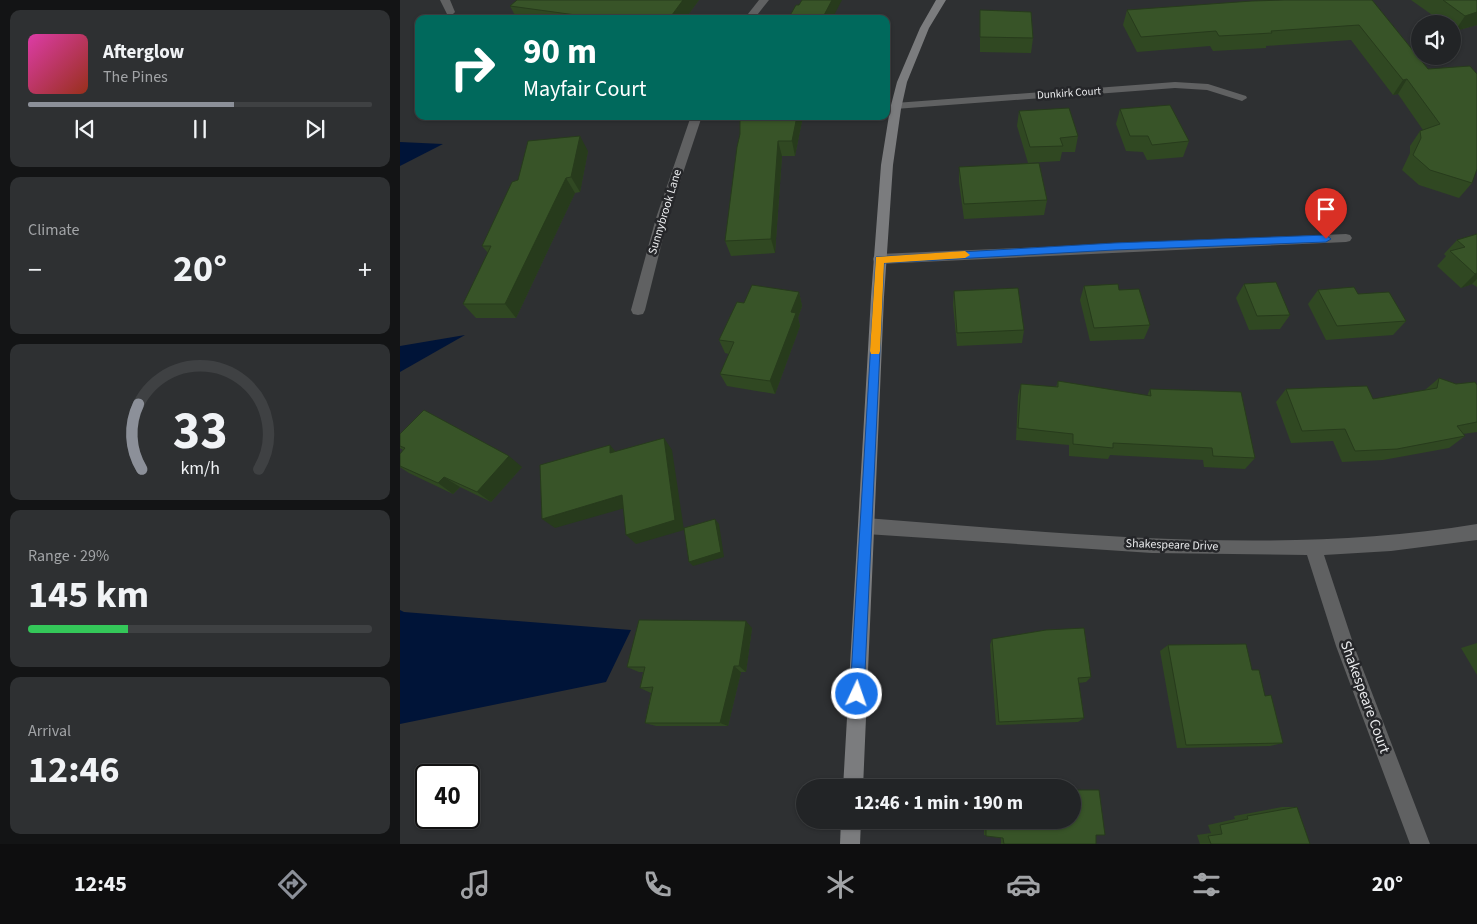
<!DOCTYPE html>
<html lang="en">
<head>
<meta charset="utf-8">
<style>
	body { margin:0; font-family:"Source Sans 3",sans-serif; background:#2e3032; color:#f1f3f6; height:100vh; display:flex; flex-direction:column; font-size:19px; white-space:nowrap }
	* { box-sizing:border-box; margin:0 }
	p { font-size:16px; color:#a2a4a7 }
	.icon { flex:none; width:28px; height:28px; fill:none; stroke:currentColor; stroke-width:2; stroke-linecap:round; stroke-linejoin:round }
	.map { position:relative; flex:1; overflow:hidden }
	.panel { display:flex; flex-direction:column; gap:10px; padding:10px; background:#131415; width:400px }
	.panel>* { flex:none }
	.guide { position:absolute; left:15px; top:15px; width:475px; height:105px; border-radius:10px; box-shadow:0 1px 4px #0004,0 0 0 1px #3f4143; background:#00695c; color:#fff; overflow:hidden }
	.fabs { position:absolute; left:1011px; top:15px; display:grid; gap:10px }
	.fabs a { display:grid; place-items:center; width:50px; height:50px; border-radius:50%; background:#222426; box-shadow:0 1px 4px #0004,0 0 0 1px #3f4143; font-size:25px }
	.speed { position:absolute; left:15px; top:764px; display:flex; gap:10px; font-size:25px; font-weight:700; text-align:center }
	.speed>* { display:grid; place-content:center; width:65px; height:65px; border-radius:50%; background:#222426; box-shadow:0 1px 4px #0004,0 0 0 1px #3f4143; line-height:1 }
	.speed .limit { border:2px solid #111; border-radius:8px; background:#fff; color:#111 }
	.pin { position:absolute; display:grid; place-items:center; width:42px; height:42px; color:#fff; margin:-51px -21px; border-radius:50% 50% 50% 0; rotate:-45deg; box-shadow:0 0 5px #0007 }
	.pin .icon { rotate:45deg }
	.me { position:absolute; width:55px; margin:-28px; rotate:3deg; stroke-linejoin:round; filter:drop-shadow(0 0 4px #0008) }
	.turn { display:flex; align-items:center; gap:18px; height:105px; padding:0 25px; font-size:22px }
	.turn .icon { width:65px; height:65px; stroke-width:2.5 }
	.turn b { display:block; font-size:35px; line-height:42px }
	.big { font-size:38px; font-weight:700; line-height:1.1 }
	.panel .tile { flex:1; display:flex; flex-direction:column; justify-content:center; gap:8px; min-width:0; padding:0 18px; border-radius:10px; background:#2e3032 }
	.panel .dial { align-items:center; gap:0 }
	.dial svg { height:130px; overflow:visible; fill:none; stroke:#3f4143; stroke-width:7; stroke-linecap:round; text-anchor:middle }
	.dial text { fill:#f1f3f6; stroke:none }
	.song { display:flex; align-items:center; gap:15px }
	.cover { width:60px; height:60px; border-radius:8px; background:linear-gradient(135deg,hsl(320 70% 55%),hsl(10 70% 35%)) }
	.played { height:5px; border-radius:2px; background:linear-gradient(90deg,#8c9099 60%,#3f4143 60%) }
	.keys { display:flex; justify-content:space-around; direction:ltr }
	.heat { display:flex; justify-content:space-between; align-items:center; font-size:28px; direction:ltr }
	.charge { height:8px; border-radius:4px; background:linear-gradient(90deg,#34c759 29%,#3f4143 0) }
	.trip { position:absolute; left:396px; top:779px; width:285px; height:50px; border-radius:25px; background:#222426; box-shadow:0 1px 4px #0004,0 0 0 1px #3f4143; font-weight:700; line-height:50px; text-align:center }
	.tab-bar { display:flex; height:80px; justify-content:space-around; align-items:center; background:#0e0e0f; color:#a2a4a7 }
	.tab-bar .icon { width:35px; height:35px }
	.tab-bar .active { color:#8c9099 }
	.tab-bar b { font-size:22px; color:#f1f3f6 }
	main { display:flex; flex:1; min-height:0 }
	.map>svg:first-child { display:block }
</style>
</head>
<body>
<main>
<section class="panel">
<div class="tile">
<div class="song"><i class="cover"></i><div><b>Afterglow</b><p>The Pines</p></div></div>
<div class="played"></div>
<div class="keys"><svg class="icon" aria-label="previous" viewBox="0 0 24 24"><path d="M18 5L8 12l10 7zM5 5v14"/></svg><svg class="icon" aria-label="pause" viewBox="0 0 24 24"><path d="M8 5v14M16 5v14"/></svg><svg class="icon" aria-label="next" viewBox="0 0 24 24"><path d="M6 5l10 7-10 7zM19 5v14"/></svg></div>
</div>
<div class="tile"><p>Climate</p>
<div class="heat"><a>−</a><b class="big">20°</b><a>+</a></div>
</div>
<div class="tile dial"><svg viewBox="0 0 100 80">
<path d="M14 69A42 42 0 1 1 86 69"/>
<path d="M14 69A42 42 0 0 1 12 29" stroke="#8c9099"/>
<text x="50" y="56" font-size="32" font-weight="700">33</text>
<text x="50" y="72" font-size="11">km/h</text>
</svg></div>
<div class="tile"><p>Range · 29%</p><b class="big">145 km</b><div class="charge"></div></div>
<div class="tile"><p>Arrival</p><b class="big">12:46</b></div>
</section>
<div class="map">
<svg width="1077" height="844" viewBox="0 0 1077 844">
	<rect width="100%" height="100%" fill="#2e3032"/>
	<g fill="#001438">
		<polygon points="0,142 43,144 0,166"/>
		<polygon points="65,335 0,372 0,346"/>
		<polygon points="0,610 4,612 231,630 206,682 0,724"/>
	</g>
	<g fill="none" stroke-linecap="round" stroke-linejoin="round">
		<g fill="#606162" fill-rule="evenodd">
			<polygon points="40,0 50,0 55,12 53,14 47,14"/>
			<polygon points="359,0 369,0 354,19 344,19"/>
			<polygon points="775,82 808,84 846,96 847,98 842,101 807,90 775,88 495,109 490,106 495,103"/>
			<polygon points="291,116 302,116 268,218 245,310 243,314 238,315 233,314 231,310 256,218"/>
			<polygon points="946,234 950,235 952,238 950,241 946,242 479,264 474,262 473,259 474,256 479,254"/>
			<path d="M 466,518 C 668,533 875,557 1077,524 L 1077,540 L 991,551 L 924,555 L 954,646 L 1030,844 L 1010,844 L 936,646 L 907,555 L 752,553 L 466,534 L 460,531 L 458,526 L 460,521 Z"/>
		</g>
		<g fill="#7b7c7e" fill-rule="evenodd">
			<polygon points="536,0 546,0 529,28 507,82 501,109 493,165 484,297 463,788 443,788 471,297 481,165 490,109 497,82 520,28"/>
			<polygon points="441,820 461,820 460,844 440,844"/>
		</g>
	</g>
	<g fill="#304822">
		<polygon points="117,0 299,0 285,19 117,19 110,6"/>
		<polygon points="972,0 1028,69 1072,183 1059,198 1019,185 1002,170 1010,153 1010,146 1020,131 1023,130 998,94 993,95 951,40 866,46 866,48 813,51 810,46 737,52 723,25 727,10"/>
		<polygon points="1011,0 1077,0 1077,25 1055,31 1052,29 1052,24 1045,24"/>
		<polygon points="580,10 633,38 631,53 580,52"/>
		<polygon points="720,109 789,141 783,157 747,160 743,152 726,151 716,124"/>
		<polygon points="619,111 678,136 675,152 662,152 660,161 628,163 617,126"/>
		<polygon points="403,116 395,156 382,156 375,253 331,256 325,241 340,134"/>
		<polygon points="188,151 180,192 175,193 116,318 76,318 63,304 88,253 82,246 118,180"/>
		<polygon points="559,167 647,200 644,215 564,219 559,182"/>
		<polygon points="1077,234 1077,287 1072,284 1061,288 1037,266 1046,256 1044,254 1057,240"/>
		<polygon points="844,284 890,315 880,329 849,330 836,298"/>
		<polygon points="684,286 719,290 750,325 744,339 690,341 680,300"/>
		<polygon points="918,290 958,294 1006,321 993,335 926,340 908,304"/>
		<polygon points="554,291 624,330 622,343 557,346 553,305"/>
		<polygon points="399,292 402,306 398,318 400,326 375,394 327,386 320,374 329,354 325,353 319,340 344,303"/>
		<polygon points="1039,378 1056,384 1077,385 1077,432 1063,434 1065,436 1049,448 983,460 942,462 933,441 891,443 876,402 886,389 973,399 1025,390"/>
		<polygon points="658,381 747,396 750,389 855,458 845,469 804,467 803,460 710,455 708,459 669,456 669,445 616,440 618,396 621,384 656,387"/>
		<polygon points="0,434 122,467 91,502 60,487 53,494 9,473 0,467 0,454 3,450 0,448"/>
		<polygon points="352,628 346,672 341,672 328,726 256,726 245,723 251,693 240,688 243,672 239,672 227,667"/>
		<polygon points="592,639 691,677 686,682 679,683 684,718 678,722 596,725 590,645"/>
		<polygon points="1077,643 1077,675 1061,648"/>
		<polygon points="768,645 852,670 865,696 883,743 870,746 777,748 760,651"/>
		<polygon points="584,780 635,788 583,788 582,782"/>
		<polygon points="882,807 897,807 910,844 800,844 797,835 811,833 808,825 835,819 834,816"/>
		<polygon points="584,820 672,820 696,835 696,844 601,844 601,838 584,835"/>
	</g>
	<g fill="#273b1c">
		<polygon points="283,0 299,0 285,19 269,19"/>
		<polygon points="432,0 442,0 432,19 422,19"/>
		<polygon points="1077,12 1077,25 1055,31 1065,16"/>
		<polygon points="1007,79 998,94 993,95 1003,80"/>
		<polygon points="397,116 403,116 395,156 392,141"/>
		<polygon points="180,136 188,151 180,192 171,177"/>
		<polygon points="378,141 382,156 375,253 371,239"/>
		<polygon points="166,178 175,193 116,318 105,304"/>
		<polygon points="1077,273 1077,279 1072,284 1061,288 1075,274"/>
		<polygon points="399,292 402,306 398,318 400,326 375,394 370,381 391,312"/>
		<polygon points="264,438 272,450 284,530 236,544 226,535"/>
		<polygon points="210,445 220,457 210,453"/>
		<polygon points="109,456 122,467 91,502 77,492"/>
		<polygon points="44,477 60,487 53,494 38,483"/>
		<polygon points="222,495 232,506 155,528 142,519"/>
		<polygon points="315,519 319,524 324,557 293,566 289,562"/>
		<polygon points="346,621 352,628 346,672 339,666"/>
		<polygon points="334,666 341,672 328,726 320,723"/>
	</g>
	<g fill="#385428" stroke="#273b1c">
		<polygon points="117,0 283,0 269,19 205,19 110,6"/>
		<polygon points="402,0 432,0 422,19 388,19 396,5 399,5"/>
		<polygon points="884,0 972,0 1028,69 1070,66 1077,74 1077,169 1072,183 1030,170 1013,155 1021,138 1020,131 1040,124 1007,79 1003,80 959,25 871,31 872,33 819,36 816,31 741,37 727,10 852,1"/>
		<polygon points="1043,0 1077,0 1077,12 1065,16"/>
		<polygon points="580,10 631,12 633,38 580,37"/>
		<polygon points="770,105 789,141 752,145 748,136 730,136 720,109"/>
		<polygon points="669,108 678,136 660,138 663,146 630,147 619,111"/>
		<polygon points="340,116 397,116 392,141 378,141 371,239 325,241 337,147 340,134"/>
		<polygon points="180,136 171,177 166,178 105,304 63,304 91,246 82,246 112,182 118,180 128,141"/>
		<polygon points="639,163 647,200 564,204 559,167"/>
		<polygon points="1077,234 1077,273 1075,274 1050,251 1065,247 1057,240"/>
		<polygon points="876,282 890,315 857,316 844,284"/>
		<polygon points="718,284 719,290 739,289 750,325 694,328 684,286"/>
		<polygon points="352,285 399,292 391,312 396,313 370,381 320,374 334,342 319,340 337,302 344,303"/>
		<polygon points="954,287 958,294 989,292 1006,321 937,326 918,290"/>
		<polygon points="618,288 624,330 557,333 554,291"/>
		<polygon points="1039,378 1056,384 1075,382 1077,385 1077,422 1057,426 1065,436 997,449 955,451 945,429 902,431 886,389 967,386 973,399 1037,388"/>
		<polygon points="658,381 751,396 750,389 841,392 855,458 813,456 812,448 713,443 713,448 673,444 673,434 618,428 621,384 658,387"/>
		<polygon points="24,410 109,456 77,492 44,477 38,483 0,466 0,454 5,448 0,446 0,434"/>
		<polygon points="264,438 275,520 226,535 222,495 142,519 140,465 210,445 210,453"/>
		<polygon points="315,519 321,552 289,562 284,528"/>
		<polygon points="239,620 346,621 339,666 334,666 320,723 245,723 253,687 240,688 245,667 227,667"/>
		<polygon points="684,628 691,677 678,678 684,718 599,722 592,639 646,630"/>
		<polygon points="846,644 852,670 859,670 865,696 871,695 883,743 786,745 768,645"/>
		<polygon points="635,779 635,788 584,788 584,780"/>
		<polygon points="672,790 699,790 705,835 696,835 696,844 604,844 603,838 586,836 586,820 672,820"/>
		<polygon points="897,807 910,844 811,844 808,836 822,834 820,825 848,819 847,816"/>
	</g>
	<polygon fill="#1a73e8" stroke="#114b97" points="926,235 931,239 926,242 714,250 484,263 464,694 462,699 457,701 452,699 450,694 476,257 714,243"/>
	<polygon fill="#f59e0b" points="565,251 570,255 565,258 484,263 480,351 479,354 471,354 470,351 476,257"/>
	<g text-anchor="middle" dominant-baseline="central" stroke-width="5" stroke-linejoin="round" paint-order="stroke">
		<g font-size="11" fill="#eaebed" stroke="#252629">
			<text transform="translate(669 93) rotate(-4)">Dunkirk Court</text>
		</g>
		<g font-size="12" fill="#eaebed" stroke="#252629">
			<text transform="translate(265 212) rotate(-73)">Sunnybrook Lane</text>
			<text transform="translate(772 545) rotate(2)">Shakespeare Drive</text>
		</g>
		<g font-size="15" fill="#eaebed" stroke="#252629">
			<text transform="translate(965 697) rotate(70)">Shakespeare Court</text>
		</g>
	</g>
</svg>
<div class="fabs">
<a><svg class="icon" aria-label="sound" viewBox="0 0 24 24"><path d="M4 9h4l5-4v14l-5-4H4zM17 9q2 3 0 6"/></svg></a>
</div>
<div class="speed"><div class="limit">40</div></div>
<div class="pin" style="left:926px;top:239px;background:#d93025"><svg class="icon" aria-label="arrive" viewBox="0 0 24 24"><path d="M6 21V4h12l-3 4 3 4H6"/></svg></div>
<svg class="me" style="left:457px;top:694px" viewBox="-20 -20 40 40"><circle r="17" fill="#1a73e8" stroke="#fff" stroke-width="3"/><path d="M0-11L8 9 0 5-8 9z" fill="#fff"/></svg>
<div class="trip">12:46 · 1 min · 190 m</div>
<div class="guide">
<div class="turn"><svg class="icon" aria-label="right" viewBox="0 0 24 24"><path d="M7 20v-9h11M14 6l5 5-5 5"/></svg><div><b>90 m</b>Mayfair Court</div></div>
</div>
</div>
</main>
<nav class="tab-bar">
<b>12:45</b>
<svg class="icon active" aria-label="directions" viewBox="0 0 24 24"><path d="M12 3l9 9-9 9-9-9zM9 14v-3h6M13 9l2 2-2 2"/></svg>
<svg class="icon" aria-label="music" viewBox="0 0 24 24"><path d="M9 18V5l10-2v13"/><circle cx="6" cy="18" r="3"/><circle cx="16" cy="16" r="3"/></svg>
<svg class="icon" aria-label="phone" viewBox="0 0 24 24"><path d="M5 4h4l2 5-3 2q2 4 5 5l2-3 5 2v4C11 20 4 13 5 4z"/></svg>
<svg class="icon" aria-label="climate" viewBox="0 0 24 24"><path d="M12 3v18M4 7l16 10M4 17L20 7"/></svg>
<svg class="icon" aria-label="car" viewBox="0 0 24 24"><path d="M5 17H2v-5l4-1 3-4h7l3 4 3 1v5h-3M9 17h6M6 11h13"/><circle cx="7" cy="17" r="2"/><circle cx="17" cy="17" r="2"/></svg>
<svg class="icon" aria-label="filters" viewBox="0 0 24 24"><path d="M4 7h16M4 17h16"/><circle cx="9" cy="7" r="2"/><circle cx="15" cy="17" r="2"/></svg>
<b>20°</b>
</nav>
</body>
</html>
